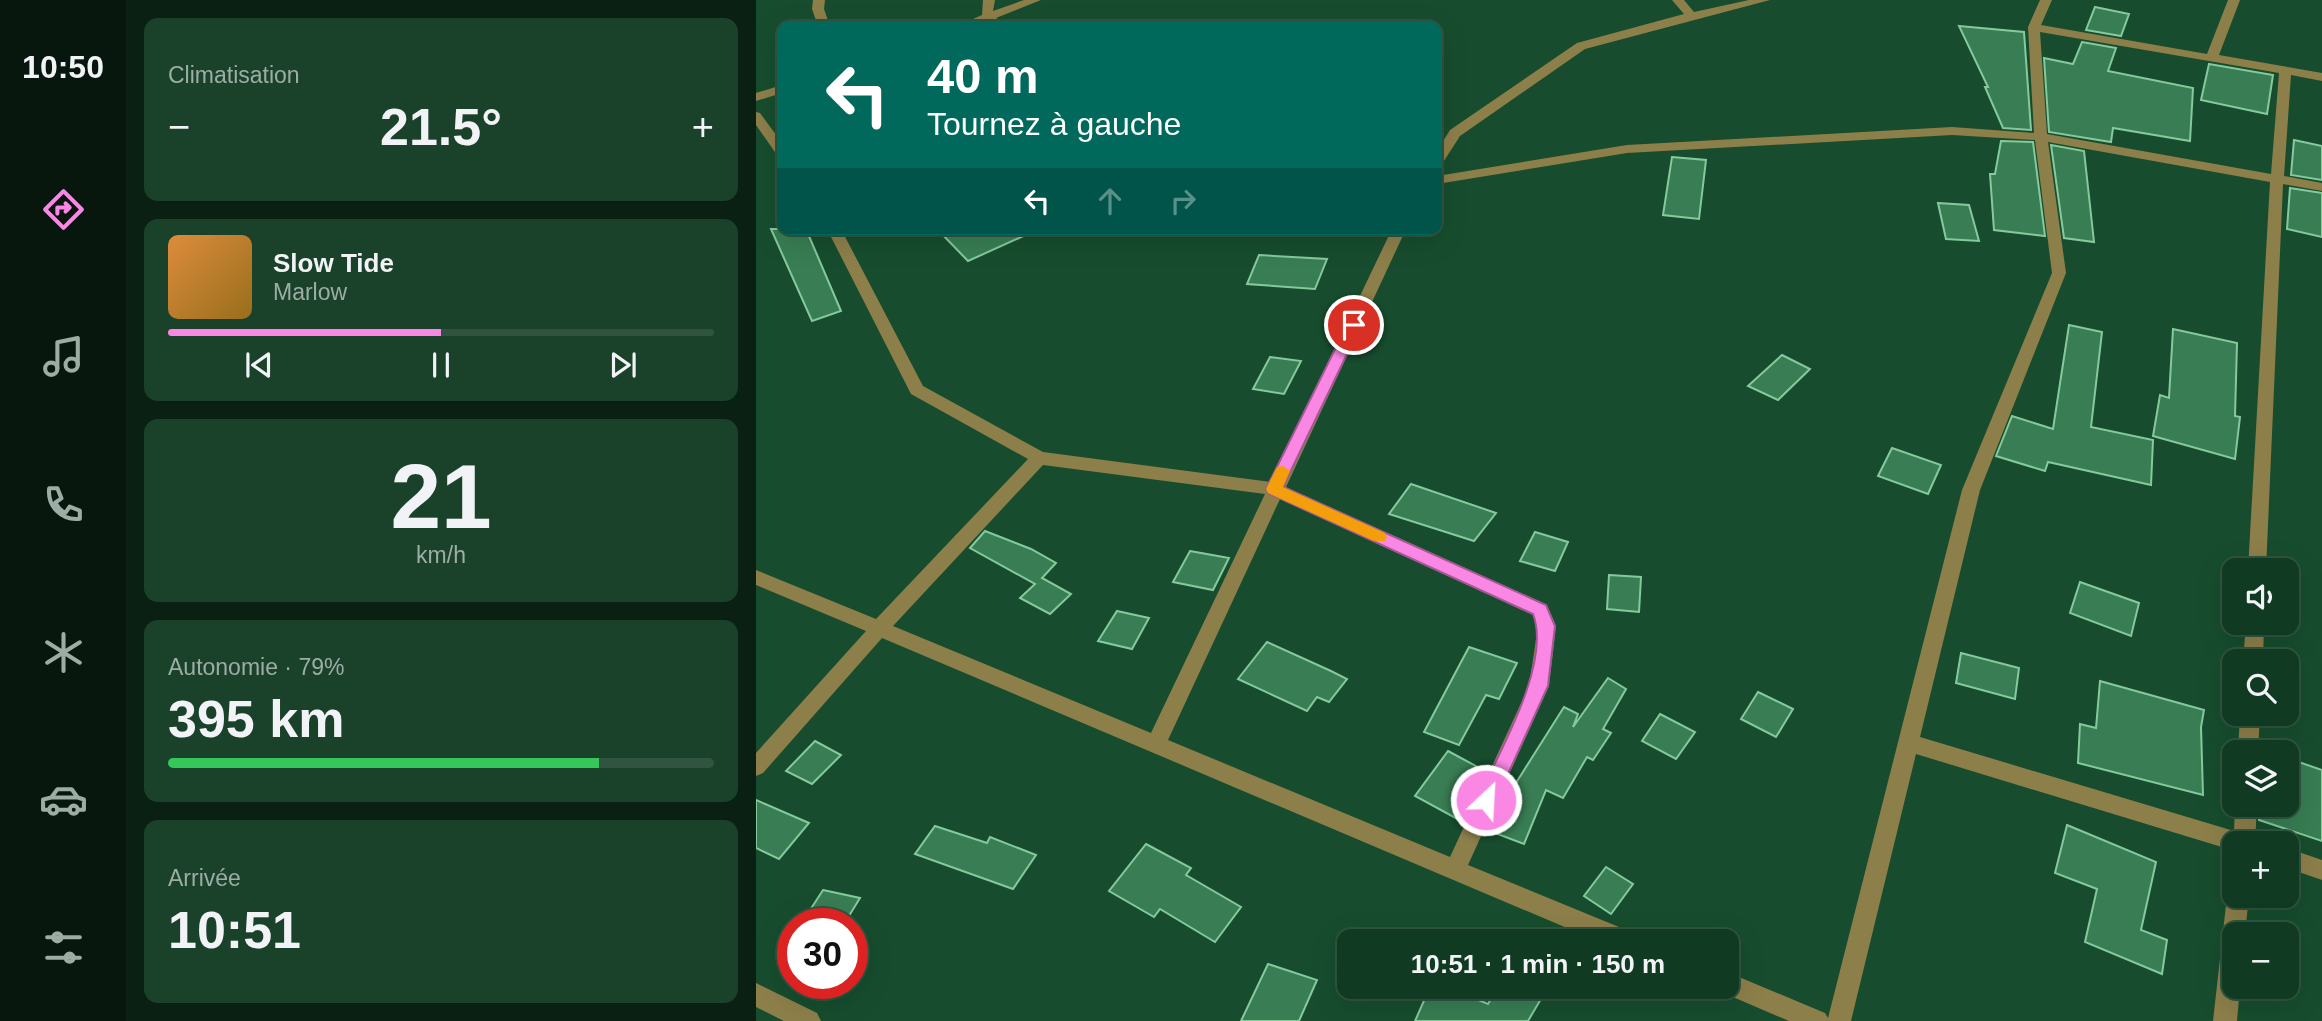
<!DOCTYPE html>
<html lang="fr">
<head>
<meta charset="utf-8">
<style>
	body { margin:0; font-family:Arial,sans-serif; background:#1a412a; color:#f1f3f6; height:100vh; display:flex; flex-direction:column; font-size:26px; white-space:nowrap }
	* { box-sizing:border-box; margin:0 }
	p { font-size:23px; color:#9cada5 }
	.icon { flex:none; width:38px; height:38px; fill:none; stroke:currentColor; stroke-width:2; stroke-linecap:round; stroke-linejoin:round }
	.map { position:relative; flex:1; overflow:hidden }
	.drawer { display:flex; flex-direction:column; gap:18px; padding:18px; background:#092013; width:630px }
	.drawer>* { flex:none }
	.top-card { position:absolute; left:21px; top:21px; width:665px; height:214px; border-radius:14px; box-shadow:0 7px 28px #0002,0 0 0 2px #305440; background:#00695c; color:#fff; overflow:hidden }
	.fabs { position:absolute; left:1466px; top:558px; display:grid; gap:14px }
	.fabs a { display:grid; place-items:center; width:77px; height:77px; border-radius:14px; background:#113a22; box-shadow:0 7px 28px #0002,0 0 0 2px #305440; font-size:35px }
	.speed { position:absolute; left:21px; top:908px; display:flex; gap:14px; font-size:35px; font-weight:700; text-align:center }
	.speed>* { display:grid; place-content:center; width:91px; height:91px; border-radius:50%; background:#113a22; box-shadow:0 7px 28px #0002,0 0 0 2px #305440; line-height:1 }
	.speed .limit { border:10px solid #d22; background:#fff; color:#111 }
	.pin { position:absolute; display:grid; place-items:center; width:60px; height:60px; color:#fff; margin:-30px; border:4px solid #fff; border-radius:50%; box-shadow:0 2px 7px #0007 }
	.me { position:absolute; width:77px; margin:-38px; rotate:25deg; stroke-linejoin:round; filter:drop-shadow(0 0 5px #0008) }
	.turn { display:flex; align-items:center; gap:24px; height:147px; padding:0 35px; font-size:32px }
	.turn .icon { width:91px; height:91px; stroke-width:2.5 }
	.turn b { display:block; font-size:49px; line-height:60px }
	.lanes { display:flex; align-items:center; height:66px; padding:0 35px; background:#0003; justify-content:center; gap:35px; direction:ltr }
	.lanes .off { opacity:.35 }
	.big { font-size:52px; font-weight:600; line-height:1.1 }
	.drawer .card { flex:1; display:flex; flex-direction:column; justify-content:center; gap:10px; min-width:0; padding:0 24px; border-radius:14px; background:#1a412a }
	.drawer .dial { align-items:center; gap:0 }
	.dial b { font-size:91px; line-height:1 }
	.song { display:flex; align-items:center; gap:21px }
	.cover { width:84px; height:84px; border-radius:10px; background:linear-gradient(135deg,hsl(30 70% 55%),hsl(40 70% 35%)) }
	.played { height:7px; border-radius:4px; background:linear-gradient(90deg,#fb87e5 50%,#305440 50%) }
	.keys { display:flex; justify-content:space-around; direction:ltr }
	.heat { display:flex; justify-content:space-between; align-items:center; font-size:38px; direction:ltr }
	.charge { height:10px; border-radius:5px; background:linear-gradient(90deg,#34c759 79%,#305440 0) }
	.trip { position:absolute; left:581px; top:929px; width:402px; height:70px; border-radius:14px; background:#113a22; box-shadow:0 7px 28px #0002,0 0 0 2px #305440; font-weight:600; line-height:70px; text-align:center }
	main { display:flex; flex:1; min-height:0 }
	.tabs { display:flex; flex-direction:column; width:126px; justify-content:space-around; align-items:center; background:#07170e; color:#9cada5 }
	.tabs .icon { width:49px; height:49px }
	.tabs .selected { color:#fb87e5 }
	.tabs b { font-size:32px; color:#f1f3f6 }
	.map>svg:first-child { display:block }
</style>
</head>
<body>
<main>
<nav class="tabs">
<b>10:50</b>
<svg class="icon selected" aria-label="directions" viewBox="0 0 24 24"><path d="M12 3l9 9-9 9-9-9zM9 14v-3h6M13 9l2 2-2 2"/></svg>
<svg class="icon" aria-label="music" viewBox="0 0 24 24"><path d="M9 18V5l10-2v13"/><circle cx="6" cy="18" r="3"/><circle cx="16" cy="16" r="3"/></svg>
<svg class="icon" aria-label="phone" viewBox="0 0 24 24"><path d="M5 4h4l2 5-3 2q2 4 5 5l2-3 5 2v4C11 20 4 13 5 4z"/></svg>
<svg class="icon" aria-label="climate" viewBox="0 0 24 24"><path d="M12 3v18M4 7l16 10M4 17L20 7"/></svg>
<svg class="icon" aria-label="car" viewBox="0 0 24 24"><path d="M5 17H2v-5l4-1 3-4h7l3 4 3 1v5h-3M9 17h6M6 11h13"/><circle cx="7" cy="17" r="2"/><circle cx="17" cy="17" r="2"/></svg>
<svg class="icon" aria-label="filters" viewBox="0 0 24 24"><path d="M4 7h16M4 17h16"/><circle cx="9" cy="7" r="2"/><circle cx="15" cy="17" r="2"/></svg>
</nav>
<section class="drawer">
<div class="card"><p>Climatisation</p>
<div class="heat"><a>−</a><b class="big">21.5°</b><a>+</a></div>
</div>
<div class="card">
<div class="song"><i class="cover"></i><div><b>Slow Tide</b><p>Marlow</p></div></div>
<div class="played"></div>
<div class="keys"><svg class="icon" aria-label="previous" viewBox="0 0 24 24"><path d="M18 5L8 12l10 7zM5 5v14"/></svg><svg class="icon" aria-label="pause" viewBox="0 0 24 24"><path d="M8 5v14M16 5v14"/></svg><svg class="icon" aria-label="next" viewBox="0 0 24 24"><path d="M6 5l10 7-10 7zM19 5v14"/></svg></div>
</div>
<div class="card dial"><b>21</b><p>km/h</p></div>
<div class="card"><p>Autonomie · 79%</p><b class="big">395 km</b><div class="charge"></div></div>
<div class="card"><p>Arrivée</p><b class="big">10:51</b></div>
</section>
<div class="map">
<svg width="1566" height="1021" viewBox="0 0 1566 1021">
	<rect width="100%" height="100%" fill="#174d2e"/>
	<g fill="#387d53" stroke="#84ca9c" stroke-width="2">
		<polygon points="1339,7 1373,14 1365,36 1330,30"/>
		<polygon points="1203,26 1268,32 1275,130 1247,128 1229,87 1232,87"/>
		<polygon points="1326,42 1360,48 1352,71 1437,88 1434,141 1357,128 1355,142 1293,132 1288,58 1317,64"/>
		<polygon points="1453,64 1517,75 1511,114 1445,100"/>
		<polygon points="1538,140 1566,146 1566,180 1535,175"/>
		<polygon points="1245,141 1277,142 1289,236 1238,230 1234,174 1239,174"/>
		<polygon points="1295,145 1328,151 1338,242 1308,238"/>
		<polygon points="916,157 950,160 943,219 907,215"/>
		<polygon points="1534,188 1566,193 1566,237 1531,229"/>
		<polygon points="1182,203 1213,205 1223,241 1190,239"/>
		<polygon points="15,229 50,229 85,311 56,321"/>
		<polygon points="181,229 283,229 212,261"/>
		<polygon points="503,255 571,259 559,289 491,284"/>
		<polygon points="1313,325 1346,332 1335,427 1397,440 1395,485 1292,462 1289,471 1240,456 1256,416 1297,429"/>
		<polygon points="1417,329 1481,343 1479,416 1484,417 1479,459 1397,436 1404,395 1413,398"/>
		<polygon points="1026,355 1054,369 1022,400 992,386"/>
		<polygon points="514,357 545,361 528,394 497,389"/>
		<polygon points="1136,448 1185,465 1172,494 1122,476"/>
		<polygon points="655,484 740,513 718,541 633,514"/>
		<polygon points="229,531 275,549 300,563 286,578 315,594 294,614 264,598 279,584 214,548"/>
		<polygon points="779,532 812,542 799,571 764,561"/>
		<polygon points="434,551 473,558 457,590 417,582"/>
		<polygon points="853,575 885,577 883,612 851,609"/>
		<polygon points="1324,582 1383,603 1375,636 1314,613"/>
		<polygon points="361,611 393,618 376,649 342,641"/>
		<polygon points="511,642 575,671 591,679 573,702 561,697 551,711 482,679"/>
		<polygon points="713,647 761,663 743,699 730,695 703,745 668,732"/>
		<polygon points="1205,653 1263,668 1259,699 1200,683"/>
		<polygon points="852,678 870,689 847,729 855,733 837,760 831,757 807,798 790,790 768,844 731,830 752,783 758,786 808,707 822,714 817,727"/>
		<polygon points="1344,681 1448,710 1445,727 1447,795 1322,763 1324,724 1340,728"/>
		<polygon points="1002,692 1037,709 1020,737 985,719"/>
		<polygon points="904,714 939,732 920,759 886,741"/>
		<polygon points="59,741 85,755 56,784 30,771"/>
		<polygon points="692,751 731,772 707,822 659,796"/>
		<polygon points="1531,758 1566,770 1566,841 1503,820 1504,805 1531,805"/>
		<polygon points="0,800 53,823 23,859 0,848"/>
		<polygon points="1311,825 1400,862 1385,930 1411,940 1406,974 1329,942 1341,889 1299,873"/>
		<polygon points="179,826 231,843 234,837 280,855 257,889 159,854"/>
		<polygon points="390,844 435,868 430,875 485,907 459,942 404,909 398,917 353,891"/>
		<polygon points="850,867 877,884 855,914 828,896"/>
		<polygon points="67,890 104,898 88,924 45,924"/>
		<polygon points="512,964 561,980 543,1021 485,1021"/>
		<polygon points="674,987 691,987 732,1004 742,987 792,987 772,1021 659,1021"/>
	</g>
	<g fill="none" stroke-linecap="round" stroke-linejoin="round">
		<g fill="#8d7f4a" fill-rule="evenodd">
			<polygon points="57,0 69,0 68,9 74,26 62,26 56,9"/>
			<polygon points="227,0 239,0 237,11 268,0 285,0 240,18 256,26 241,26 230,22 217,26 201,26 226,15"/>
			<polygon points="916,0 928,0 938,12 993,0 1014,0 829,49 704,136 686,164 681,165 681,151 694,130 821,43 928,14"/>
			<path d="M 1284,0 L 1296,0 L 1285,25 L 1451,54 L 1472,0 L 1484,0 L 1463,55 L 1566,73 L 1566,81 L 1535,75 L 1528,176 L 1566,183 L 1566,191 L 1527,184 L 1510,570 L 1492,570 L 1514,182 L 1292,142 L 1310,273 L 1224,490 L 1164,737 L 1478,831 L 1479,805 L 1501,805 L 1499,844 L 1479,844 L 1479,851 L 1160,754 L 1095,1021 L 1033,1021 L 963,991 L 961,987 L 971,987 L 971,972 L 1069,1013 L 1072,1018 L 1206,490 L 1296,273 L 1279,140 L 1196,135 L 871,153 L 681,184 L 681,176 L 871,145 L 1196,127 L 1278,133 L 1272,27 ZM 1284,32 L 1523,73 L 1515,174 L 1291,134 Z"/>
			<polygon points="26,85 26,93 0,101 0,93"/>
			<polygon points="0,112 4,113 26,143 26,156 21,155 0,125"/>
			<path d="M 71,229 L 85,229 L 167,386 L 287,452 L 515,482 L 636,229 L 650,229 L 530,487 L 791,605 L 800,626 L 793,686 L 712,865 L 880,934 L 883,942 L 844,942 L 126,638 L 7,773 L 0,776 L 0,753 L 110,631 L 0,585 L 0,570 L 120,619 L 272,459 L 155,394 ZM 287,465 L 509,494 L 395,733 L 137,626 ZM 524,499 L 777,615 L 782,626 L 773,686 L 694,857 L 412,740 Z"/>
			<polygon points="1490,623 1508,623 1507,662 1487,662"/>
			<polygon points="1484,714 1504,714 1502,752 1482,752"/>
			<polygon points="1531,848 1566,860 1566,880 1531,868"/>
			<polygon points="1479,887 1479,896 1493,896 1489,934 1479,934 1479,987 1484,987 1481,1021 1457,1021 1471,896 1474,889"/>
			<polygon points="0,983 61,1013 65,1021 28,1021 0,1007"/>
		</g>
	</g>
	<path fill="#fb87e5" stroke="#a35895" stroke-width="2" d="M 598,321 L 605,325 L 527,487 L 790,605 L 799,626 L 792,686 L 737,807 L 730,809 L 724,807 L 721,800 C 742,755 796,663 777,614 L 512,493 L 510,489 L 591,325 Z"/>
	<polygon fill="#f59e0b" points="527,466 534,471 527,487 629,533 631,537 629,541 618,541 512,493 510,489 521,467"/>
</svg>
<div class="fabs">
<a><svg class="icon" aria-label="sound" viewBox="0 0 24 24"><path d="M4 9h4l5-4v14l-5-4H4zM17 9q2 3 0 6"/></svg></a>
<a><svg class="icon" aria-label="search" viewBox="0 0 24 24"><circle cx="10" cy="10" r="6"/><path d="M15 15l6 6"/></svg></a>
<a><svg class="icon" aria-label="layers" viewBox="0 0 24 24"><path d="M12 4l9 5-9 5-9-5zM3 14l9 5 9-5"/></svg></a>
<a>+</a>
<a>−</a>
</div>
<div class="speed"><div class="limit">30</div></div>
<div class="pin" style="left:598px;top:325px;background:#d93025"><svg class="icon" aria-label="arrive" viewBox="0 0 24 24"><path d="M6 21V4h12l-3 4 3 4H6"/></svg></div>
<svg class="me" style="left:730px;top:800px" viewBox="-20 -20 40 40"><circle r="17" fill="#fb87e5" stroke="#fff" stroke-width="3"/><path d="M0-11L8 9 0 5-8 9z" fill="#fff"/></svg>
<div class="trip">10:51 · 1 min · 150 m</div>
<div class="top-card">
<div class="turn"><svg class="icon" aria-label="left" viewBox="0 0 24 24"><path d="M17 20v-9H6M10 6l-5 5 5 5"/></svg><div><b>40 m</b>Tournez à gauche</div></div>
<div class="lanes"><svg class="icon" aria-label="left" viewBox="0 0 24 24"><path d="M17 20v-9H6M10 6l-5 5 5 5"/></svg><svg class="icon off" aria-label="ahead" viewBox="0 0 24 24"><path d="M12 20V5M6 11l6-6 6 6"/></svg><svg class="icon off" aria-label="right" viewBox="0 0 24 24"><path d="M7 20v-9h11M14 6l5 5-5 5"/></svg></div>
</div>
</div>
</main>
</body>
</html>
